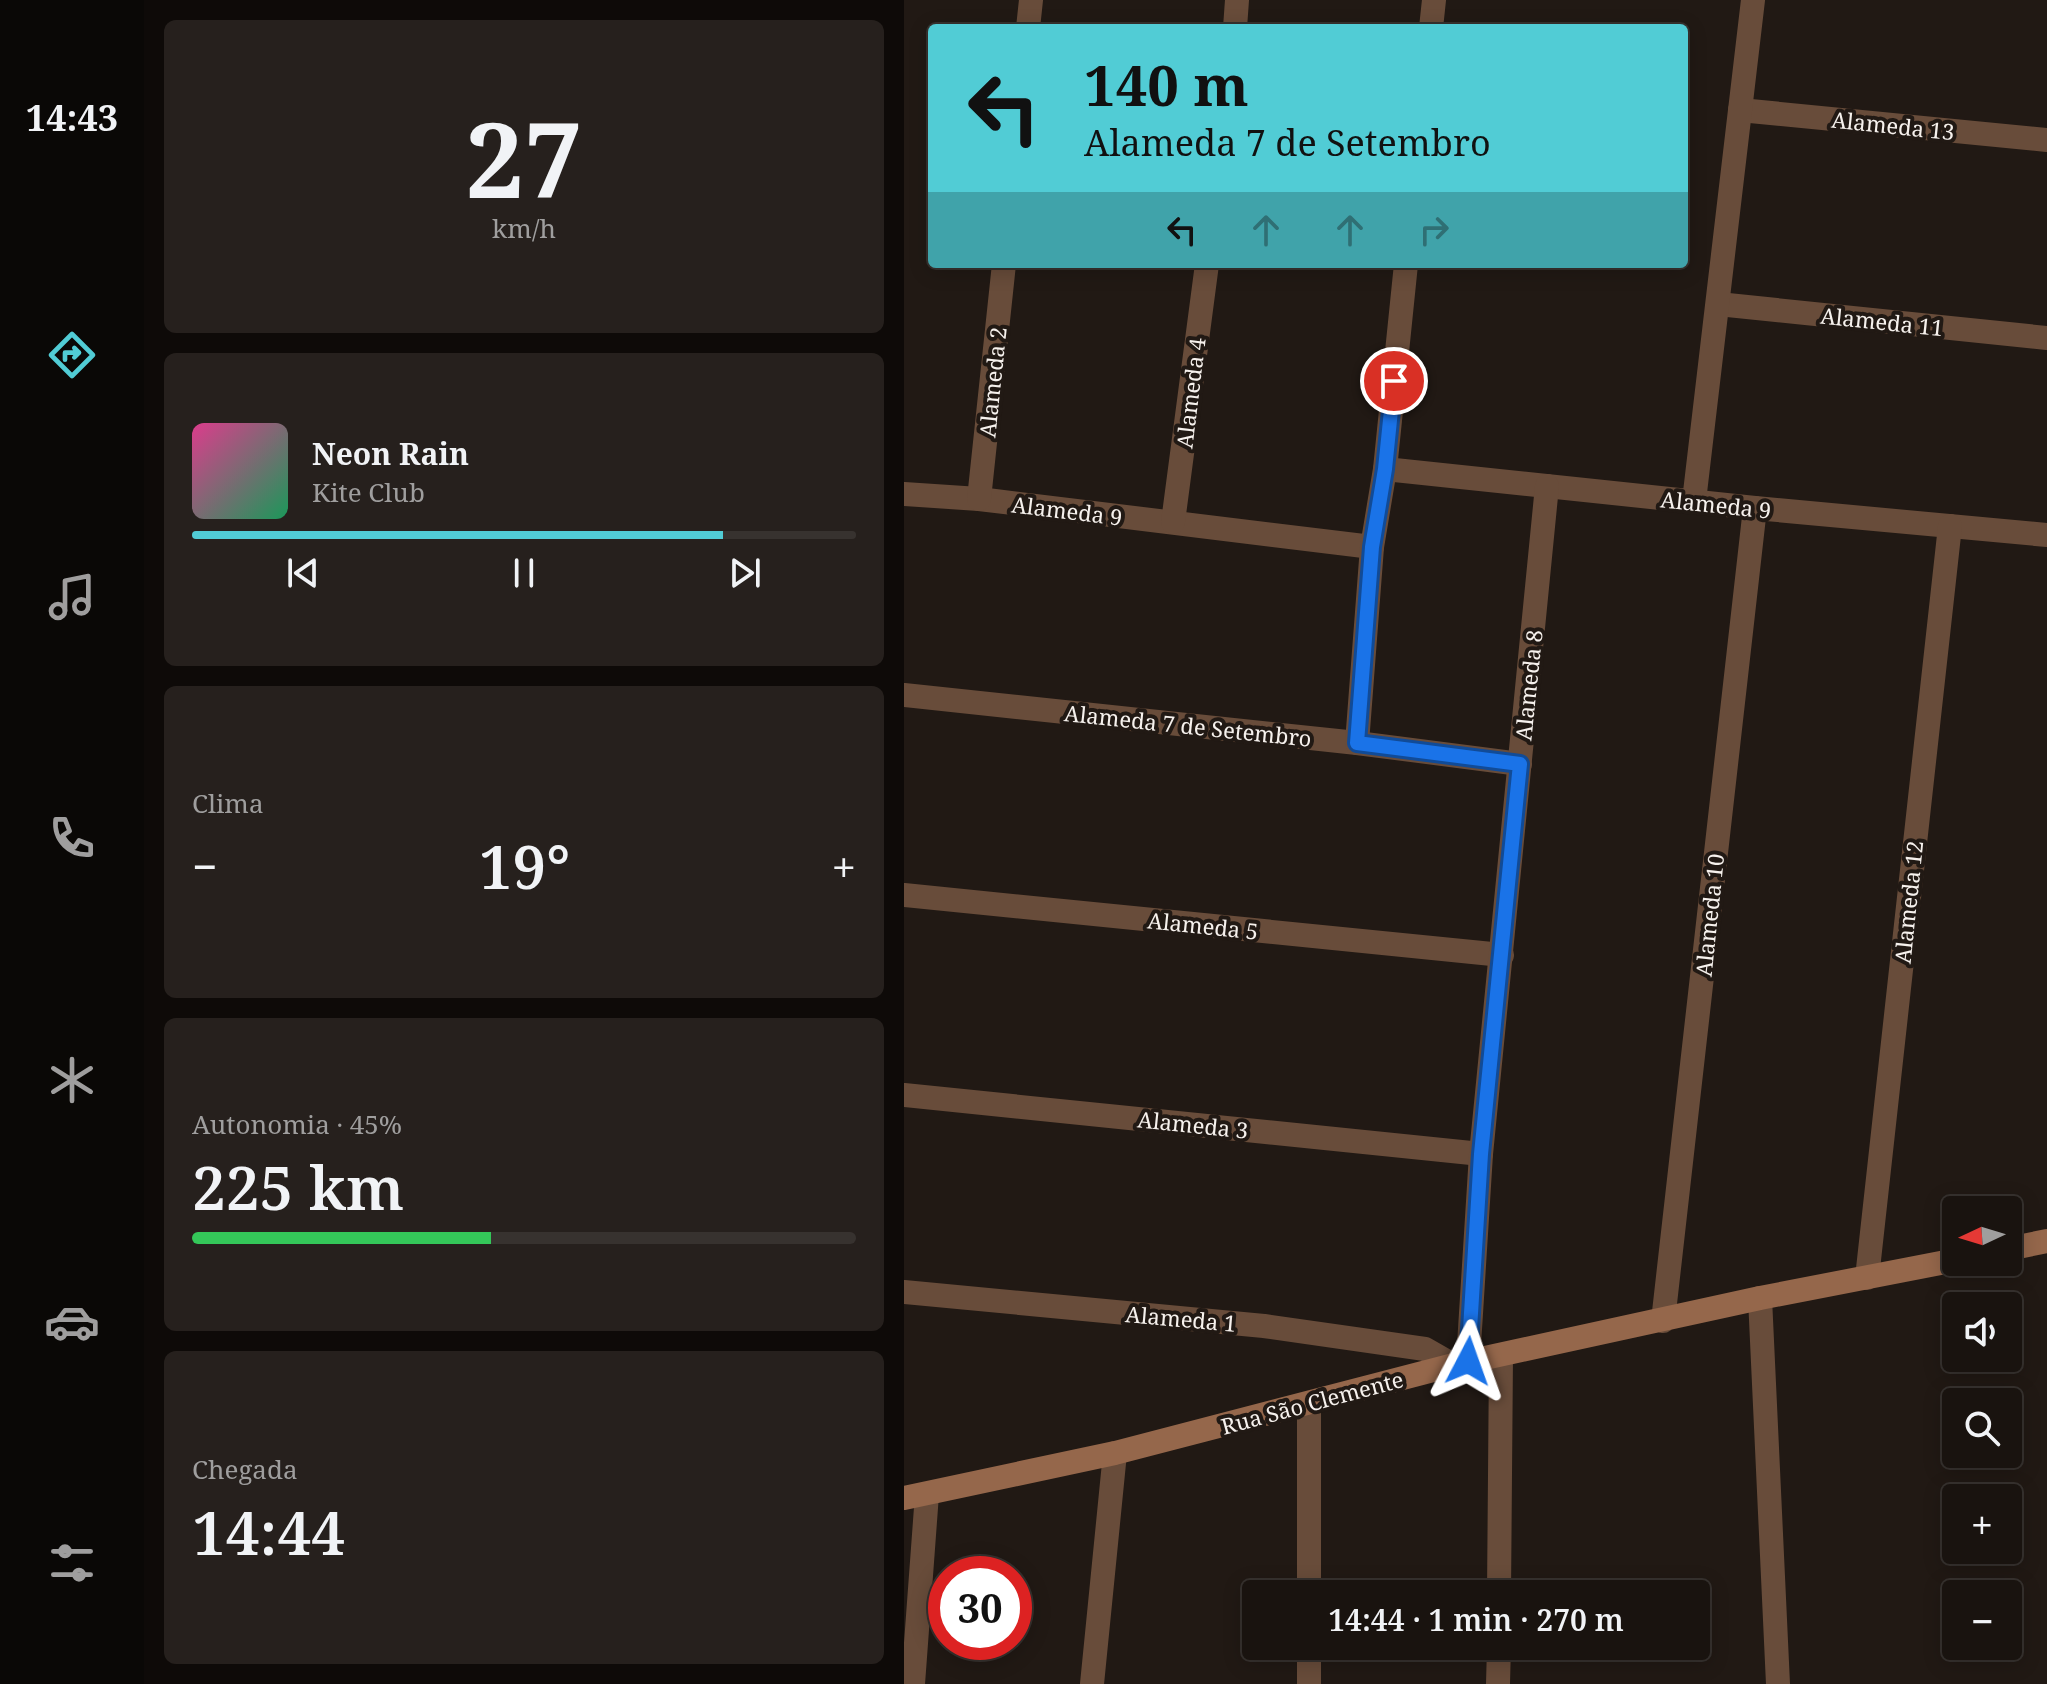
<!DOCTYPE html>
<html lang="pt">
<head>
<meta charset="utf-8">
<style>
	body { margin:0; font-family:"Noto Serif",serif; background:#26201d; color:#f1f3f6; height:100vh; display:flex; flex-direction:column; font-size:30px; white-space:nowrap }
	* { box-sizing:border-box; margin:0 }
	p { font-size:26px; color:#9f9e9e }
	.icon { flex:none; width:44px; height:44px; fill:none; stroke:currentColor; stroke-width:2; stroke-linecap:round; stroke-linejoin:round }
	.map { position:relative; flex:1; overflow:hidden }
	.sheet { display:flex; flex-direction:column; gap:20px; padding:20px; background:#0e0a08; width:760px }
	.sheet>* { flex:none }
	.banner { position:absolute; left:24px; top:24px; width:760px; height:244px; border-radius:8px; box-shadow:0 4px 20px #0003,0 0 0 2px #37322f; background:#51ccd5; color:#111; overflow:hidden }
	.needle { width:52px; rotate:266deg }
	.fabs { position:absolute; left:1038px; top:1196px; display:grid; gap:16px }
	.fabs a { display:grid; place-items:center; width:80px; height:80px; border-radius:8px; background:#19130f; box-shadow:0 4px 20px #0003,0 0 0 2px #37322f; font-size:40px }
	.speed { position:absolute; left:24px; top:1556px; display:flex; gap:16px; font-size:40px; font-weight:700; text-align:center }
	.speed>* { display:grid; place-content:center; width:104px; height:104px; border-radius:50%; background:#19130f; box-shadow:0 4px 20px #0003,0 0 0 2px #37322f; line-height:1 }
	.speed .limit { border:12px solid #d22; background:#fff; color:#111 }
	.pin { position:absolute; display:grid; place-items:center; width:68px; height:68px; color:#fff; margin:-34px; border:4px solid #fff; border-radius:50%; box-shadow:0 2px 8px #0007 }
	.me { position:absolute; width:88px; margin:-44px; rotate:4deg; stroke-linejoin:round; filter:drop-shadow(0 0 6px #0008) }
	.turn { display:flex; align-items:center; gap:28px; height:168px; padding:0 24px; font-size:36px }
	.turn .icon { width:104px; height:104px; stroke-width:2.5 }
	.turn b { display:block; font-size:56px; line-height:68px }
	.lanes { display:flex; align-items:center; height:76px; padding:0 24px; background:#0003; justify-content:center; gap:40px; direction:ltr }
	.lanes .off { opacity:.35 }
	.big { font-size:60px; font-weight:600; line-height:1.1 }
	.sheet .card { flex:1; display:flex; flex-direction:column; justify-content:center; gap:12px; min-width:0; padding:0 28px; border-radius:12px; background:#26201d }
	.sheet .dial { align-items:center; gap:0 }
	.dial b { font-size:104px; line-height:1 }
	.song { display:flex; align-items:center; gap:24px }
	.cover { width:96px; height:96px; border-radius:12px; background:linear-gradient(135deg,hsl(330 70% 55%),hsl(150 70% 35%)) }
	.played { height:8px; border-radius:4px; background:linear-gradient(90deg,#51ccd5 80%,#37322f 80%) }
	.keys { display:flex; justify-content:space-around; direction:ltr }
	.heat { display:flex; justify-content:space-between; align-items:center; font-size:44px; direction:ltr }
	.charge { height:12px; border-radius:6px; background:linear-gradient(90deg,#34c759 45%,#37322f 0) }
	.trip { position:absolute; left:338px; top:1580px; width:468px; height:80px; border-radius:8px; background:#19130f; box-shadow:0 4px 20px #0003,0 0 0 2px #37322f; font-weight:600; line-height:80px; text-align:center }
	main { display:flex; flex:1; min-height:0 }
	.tabs { display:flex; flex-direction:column; width:144px; justify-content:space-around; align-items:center; background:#0a0806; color:#9f9e9e }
	.tabs .icon { width:56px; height:56px }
	.tabs .active { color:#51ccd5 }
	.tabs b { font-size:36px; color:#f1f3f6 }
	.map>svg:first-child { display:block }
</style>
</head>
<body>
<main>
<nav class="tabs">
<b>14:43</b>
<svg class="icon active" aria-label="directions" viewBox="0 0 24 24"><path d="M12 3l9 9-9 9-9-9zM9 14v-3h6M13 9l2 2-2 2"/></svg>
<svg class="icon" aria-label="music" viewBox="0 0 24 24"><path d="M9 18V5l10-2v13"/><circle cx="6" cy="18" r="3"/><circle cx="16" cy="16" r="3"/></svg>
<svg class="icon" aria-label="phone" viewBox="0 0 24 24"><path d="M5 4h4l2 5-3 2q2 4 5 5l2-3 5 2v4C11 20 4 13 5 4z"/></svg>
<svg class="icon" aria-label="climate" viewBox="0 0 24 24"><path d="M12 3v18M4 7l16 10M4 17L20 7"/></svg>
<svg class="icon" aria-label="car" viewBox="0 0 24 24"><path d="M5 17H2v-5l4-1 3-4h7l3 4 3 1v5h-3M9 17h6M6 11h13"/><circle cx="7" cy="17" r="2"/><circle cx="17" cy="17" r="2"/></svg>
<svg class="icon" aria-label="filters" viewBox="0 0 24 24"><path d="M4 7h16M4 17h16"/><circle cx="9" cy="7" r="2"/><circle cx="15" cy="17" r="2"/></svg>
</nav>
<section class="sheet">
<div class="card dial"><b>27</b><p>km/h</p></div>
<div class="card">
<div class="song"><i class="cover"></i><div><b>Neon Rain</b><p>Kite Club</p></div></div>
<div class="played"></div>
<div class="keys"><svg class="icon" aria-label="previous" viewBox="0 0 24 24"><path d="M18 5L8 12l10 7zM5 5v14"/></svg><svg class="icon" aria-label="pause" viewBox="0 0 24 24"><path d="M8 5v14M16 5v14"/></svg><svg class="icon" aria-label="next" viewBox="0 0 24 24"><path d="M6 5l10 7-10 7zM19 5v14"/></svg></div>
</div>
<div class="card"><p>Clima</p>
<div class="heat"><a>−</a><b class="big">19°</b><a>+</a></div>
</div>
<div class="card"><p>Autonomia · 45%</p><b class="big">225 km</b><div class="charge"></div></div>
<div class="card"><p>Chegada</p><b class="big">14:44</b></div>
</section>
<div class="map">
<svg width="1143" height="1684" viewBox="0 0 1143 1684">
	<rect width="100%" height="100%" fill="#211914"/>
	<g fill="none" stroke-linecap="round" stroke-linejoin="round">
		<g stroke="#684c3a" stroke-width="24">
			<polyline points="124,28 127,0"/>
			<polyline points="331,28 333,0"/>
			<polyline points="527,28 530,0"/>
			<polyline points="836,110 1143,140"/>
			<polyline points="814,304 1143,338"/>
			<polyline points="481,469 851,508 1143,535"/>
			<polyline points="0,494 75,499 468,547"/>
			<polyline points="75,499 100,264"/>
			<polyline points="790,501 849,0"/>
			<polyline points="269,522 303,264"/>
			<polyline points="0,695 453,743 616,764"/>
			<polyline points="453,743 468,547 481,469 502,264"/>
			<polyline points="0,895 598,955"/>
			<polyline points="0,1095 577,1154"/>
			<polyline points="963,1278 1046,526"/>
			<polyline points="0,1292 360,1326 521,1349 549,1365"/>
			<polyline points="856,1298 874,1684"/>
			<polyline points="759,1321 851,508"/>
			<polyline points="564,1361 577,1154 643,486"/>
			<polyline points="405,1594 405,1404"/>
			<polyline points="595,1594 597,1356"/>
			<polyline points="9,1684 23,1494"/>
			<polyline points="188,1684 211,1453"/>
			<polyline points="405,1684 405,1646"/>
			<polyline points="594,1684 595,1646"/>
		</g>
		<g stroke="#95674b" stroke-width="24">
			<polyline points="1104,1249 1143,1241"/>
			<polyline points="0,1498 211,1453 549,1365 856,1298 1052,1260"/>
		</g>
	</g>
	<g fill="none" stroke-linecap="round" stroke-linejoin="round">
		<defs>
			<polyline id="route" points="490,381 481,469 468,547 453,743 616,764 577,1154 564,1361"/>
		</defs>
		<use href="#route" stroke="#114b97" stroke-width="20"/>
		<use href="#route" stroke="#1a73e8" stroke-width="14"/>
	</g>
	<g text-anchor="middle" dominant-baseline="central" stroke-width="8" stroke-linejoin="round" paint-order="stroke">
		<g font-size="22" fill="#f6f1ed" stroke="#211914">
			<text transform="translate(989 125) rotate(6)">Alameda 13</text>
			<text transform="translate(978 321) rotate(6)">Alameda 11</text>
			<text transform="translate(88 382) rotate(-84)">Alameda 2</text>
			<text transform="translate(286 393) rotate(-83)">Alameda 4</text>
			<text transform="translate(812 504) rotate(6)">Alameda 9</text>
			<text transform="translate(163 510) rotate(7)">Alameda 9</text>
			<text transform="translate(624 685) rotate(-84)">Alameda 8</text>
			<text transform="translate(284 725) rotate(6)">Alameda 7 de Setembro</text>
			<text transform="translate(1004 902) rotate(-84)">Alameda 12</text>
			<text transform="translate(805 915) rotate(-84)">Alameda 10</text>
			<text transform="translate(299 925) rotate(6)">Alameda 5</text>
			<text transform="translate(289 1124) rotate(6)">Alameda 3</text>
			<text transform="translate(277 1318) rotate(5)">Alameda 1</text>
			<text transform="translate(408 1402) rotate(-15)">Rua São Clemente</text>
		</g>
	</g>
</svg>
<div class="fabs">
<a><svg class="needle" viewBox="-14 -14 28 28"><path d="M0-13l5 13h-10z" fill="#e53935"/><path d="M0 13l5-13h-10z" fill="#9f9e9e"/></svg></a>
<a><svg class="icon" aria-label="sound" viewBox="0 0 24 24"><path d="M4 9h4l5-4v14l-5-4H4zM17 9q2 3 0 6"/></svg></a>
<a><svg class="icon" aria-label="search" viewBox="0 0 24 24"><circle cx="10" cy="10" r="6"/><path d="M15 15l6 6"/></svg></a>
<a>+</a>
<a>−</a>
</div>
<div class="speed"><div class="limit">30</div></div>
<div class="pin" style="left:490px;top:381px;background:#d93025"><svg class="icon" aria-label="arrive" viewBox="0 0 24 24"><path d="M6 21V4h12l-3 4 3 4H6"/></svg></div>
<svg class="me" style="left:564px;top:1361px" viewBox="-20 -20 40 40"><path d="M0-17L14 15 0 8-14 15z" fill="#1a73e8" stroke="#fff" stroke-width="4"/></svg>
<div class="trip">14:44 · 1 min · 270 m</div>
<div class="banner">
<div class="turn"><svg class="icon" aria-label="left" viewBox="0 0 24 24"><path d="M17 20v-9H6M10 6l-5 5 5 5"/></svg><div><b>140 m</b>Alameda 7 de Setembro</div></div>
<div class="lanes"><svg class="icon" aria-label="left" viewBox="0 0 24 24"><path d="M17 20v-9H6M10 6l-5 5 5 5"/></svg><svg class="icon off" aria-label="ahead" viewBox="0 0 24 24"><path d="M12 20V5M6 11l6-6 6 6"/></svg><svg class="icon off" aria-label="ahead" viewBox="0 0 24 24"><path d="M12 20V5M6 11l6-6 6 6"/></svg><svg class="icon off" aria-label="right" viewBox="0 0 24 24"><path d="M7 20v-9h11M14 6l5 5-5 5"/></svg></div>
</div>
</div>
</main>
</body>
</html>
